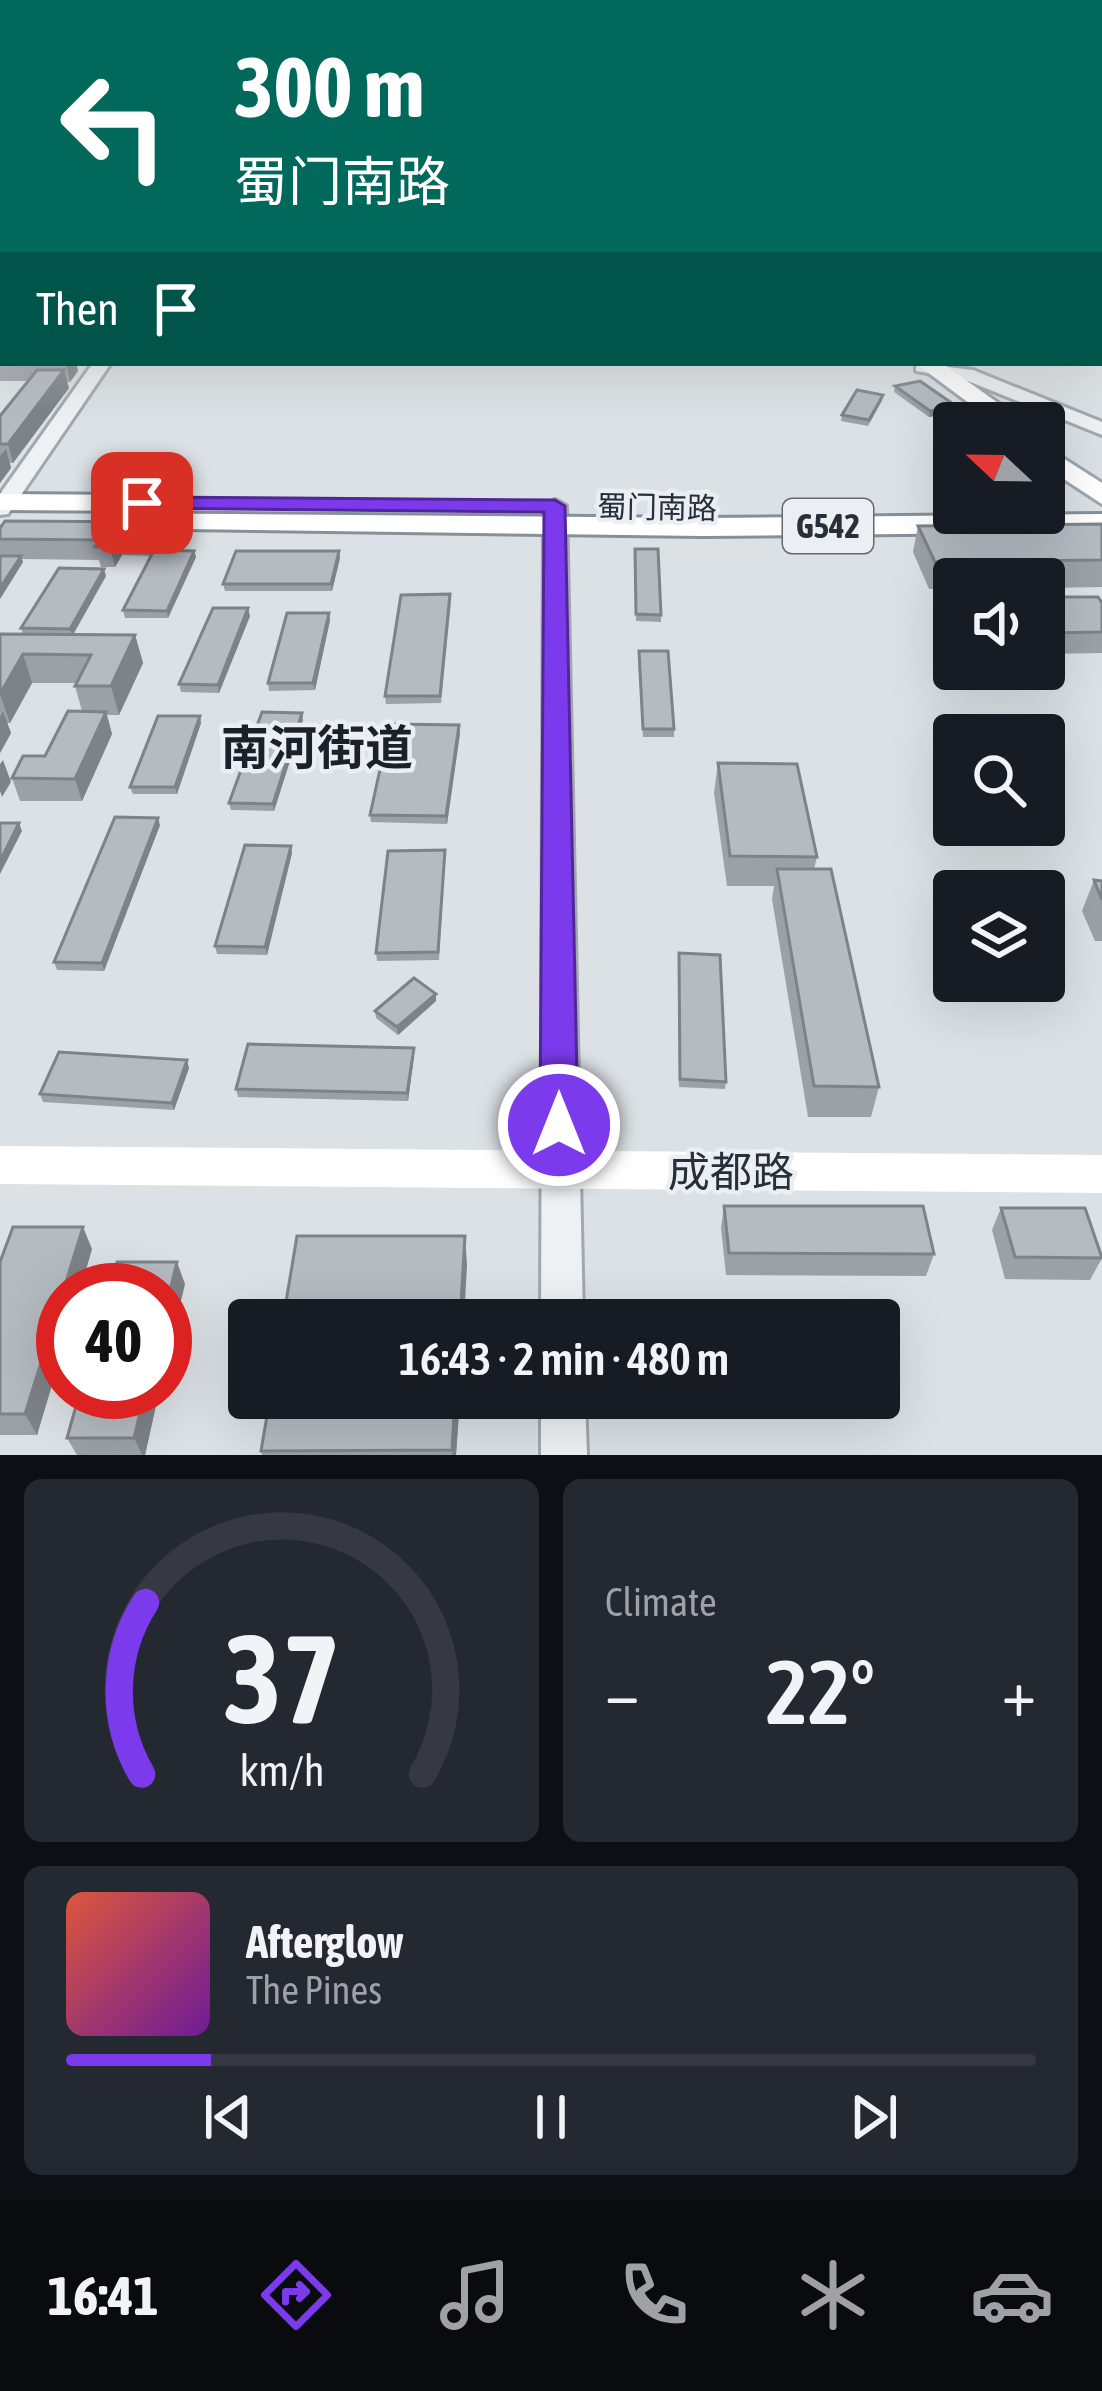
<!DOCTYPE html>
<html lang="en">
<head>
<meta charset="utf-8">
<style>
	body { margin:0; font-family:"Asap Condensed","Noto Sans SC",sans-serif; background:#242831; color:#f1f3f6; height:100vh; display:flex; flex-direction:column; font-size:45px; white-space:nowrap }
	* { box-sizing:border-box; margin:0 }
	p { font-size:39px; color:#9ea1a6 }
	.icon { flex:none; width:66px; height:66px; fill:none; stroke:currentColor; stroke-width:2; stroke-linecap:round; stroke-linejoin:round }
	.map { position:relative; height:1455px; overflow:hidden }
	.details { display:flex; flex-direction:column; gap:24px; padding:24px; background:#0d0f14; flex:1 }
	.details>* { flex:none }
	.guide { position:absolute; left:0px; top:0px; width:1104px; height:366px; box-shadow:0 12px 48px #0002; background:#00695c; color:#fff; overflow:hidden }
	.needle { width:78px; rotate:292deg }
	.tools { position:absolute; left:933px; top:402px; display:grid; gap:24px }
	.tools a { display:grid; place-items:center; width:132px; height:132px; border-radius:12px; background:#171b24; box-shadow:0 12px 48px #0002; font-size:60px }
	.speed { position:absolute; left:36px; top:1263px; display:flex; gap:24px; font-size:60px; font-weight:700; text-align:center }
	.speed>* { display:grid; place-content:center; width:156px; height:156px; border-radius:50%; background:#171b24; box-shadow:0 12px 48px #0002; line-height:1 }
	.speed .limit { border:18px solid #d22; background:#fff; color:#111 }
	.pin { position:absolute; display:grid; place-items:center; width:102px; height:102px; color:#fff; margin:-51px; border-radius:24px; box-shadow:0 6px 18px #0006 }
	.me { position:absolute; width:132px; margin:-66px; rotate:0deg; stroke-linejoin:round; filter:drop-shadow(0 0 9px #0008) }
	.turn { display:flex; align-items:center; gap:42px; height:252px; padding:0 36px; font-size:54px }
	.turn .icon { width:156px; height:156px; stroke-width:2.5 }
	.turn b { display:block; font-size:84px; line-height:102px }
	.then { display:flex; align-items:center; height:114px; padding:0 36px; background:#0003; gap:24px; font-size:45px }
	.big { font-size:90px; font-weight:600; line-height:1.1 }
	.details .widget { flex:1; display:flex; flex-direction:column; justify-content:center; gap:18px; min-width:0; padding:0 42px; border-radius:18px; background:#242831 }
	.details .dial { align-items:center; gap:0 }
	.dial svg { height:312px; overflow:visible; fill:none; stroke:#363941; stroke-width:7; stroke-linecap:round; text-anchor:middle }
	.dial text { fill:#f1f3f6; stroke:none }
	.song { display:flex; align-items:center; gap:36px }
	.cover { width:144px; height:144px; border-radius:18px; background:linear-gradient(135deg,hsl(10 70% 55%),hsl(280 70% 35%)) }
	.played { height:12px; border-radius:6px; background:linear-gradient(90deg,#7c3aed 15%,#363941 15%) }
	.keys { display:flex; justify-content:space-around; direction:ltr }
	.heat { display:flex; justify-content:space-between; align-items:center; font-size:66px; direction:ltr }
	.details .tiles { flex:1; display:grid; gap:24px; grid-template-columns:1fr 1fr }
	.widget:last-child { grid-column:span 2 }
	.trip { position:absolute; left:228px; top:1299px; width:672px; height:120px; border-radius:12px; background:#171b24; box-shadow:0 12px 48px #0002; font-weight:600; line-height:120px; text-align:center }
	.tab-bar { display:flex; height:192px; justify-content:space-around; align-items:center; background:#090b0e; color:#9ea1a6 }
	.tab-bar .icon { width:84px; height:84px }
	.tab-bar .current { color:#7c3aed }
	.tab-bar b { font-size:54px; color:#f1f3f6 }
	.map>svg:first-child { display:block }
</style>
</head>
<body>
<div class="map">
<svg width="1102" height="1455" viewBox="0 0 1102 1455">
	<rect width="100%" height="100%" fill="#dce1e5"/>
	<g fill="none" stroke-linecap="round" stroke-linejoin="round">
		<defs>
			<g id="tertiary">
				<polygon points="3,211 3,221 0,222 0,212"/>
				<polygon points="93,363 111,363 8,514 0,515 0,494"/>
				<polygon points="916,363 973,370 1102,422 1102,435 963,379 916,371"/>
				<polygon points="555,500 566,506 583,1320 541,1320 544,506"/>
				<polygon points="541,1398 585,1398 587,1455 541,1455"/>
			</g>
			<g id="primary">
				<polygon points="915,363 942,363 1026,423 996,423"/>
				<polygon points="1044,446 1102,483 1102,504 1044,466"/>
			</g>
			<g id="trunk">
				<polygon points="0,494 146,495 160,503 146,511 0,510"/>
				<polygon points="118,513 703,518 1102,514 1102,532 703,536 108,528 104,522 108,516"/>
			</g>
		</defs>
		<use href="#tertiary" stroke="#a2a8ae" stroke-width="6"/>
		<use href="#primary" stroke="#9ca7af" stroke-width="6"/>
		<use href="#trunk" stroke="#85909a" stroke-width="6"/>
		<use href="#tertiary" fill="#eef1f4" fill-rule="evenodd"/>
		<polygon fill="#fff" fill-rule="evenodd" points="0,1146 1102,1155 1102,1193 0,1184"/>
		<use href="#primary" fill="#fff" fill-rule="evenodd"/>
		<use href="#trunk" fill="#fff" fill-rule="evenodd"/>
	</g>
	<g fill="#9ba1a6">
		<polygon points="0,353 3,363 76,363 78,371 70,382 67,382 69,388 13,463 10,463 11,468 0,483 0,416 28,381 0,381"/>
		<polygon points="895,386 956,406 955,412 929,417 894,392"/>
		<polygon points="883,395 882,401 868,426 841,421 842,415"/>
		<polygon points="954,444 954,466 940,461 941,455"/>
		<polygon points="162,522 167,542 163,550 194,551 196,557 168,618 125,618 123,610 151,556 122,555 115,567 101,567 99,560 22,559 23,562 0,599 0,528"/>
		<polygon points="1102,524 1102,587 1044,588 1044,579 954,579 954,589 929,589 913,552 918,526"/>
		<polygon points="635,549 661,615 661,622 636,621"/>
		<polygon points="340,558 332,591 225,591 223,584"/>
		<polygon points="106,576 73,635 135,635 143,663 119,715 107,715 112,734 82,801 20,801 12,778 45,756 82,711 75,686 76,683 32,683 10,723 7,723 11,733 0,753 0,634 23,634 21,628"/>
		<polygon points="1044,597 1102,603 1102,653 1044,654"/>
		<polygon points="451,601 441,703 386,704 385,696"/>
		<polygon points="250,616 219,693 181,692 179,684"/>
		<polygon points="330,620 315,690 269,691 268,683"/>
		<polygon points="638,658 674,729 674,737 643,737"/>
		<polygon points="303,720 274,811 231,810 229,803"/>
		<polygon points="201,723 177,794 133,794 130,787"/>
		<polygon points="460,733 447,824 371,822 370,815"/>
		<polygon points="718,763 817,857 814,869 879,1087 871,1117 808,1117 772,899 774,886 727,886 714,793"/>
		<polygon points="160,825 104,971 57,970 54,962"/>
		<polygon points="445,850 439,960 377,961 376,953"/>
		<polygon points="292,853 267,955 217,954 215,946"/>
		<polygon points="1094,880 1102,881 1102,941 1095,941 1082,911"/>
		<polygon points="678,961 726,1082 725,1089 679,1087"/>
		<polygon points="436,1001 398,1035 376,1018 375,1011"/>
		<polygon points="414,1048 414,1056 408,1101 238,1097 236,1089"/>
		<polygon points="189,1068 174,1110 43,1102 40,1094"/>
		<polygon points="724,1206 934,1254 926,1276 726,1275 721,1228"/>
		<polygon points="1001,1208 1102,1258 1090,1280 1005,1279 992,1230"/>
		<polygon points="92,1249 80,1290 63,1290 63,1348 37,1435 0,1435 0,1262"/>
		<polygon points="159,1392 145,1455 77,1455 67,1438"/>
		<polygon points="460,1398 456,1455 262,1455 261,1451"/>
	</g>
	<g fill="#7e8387">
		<polygon points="3,296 3,317 0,320 0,299"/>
		<polygon points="66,363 76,363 78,371 70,382"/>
		<polygon points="64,370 69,388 13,463 8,444"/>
		<polygon points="956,406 955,412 929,417 930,411"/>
		<polygon points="6,449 11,468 0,483 0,456"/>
		<polygon points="162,522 167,542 160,556 155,536"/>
		<polygon points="117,535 122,555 115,567 110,547"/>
		<polygon points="194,551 196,557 168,618 167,611"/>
		<polygon points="339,551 340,558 332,591 331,584"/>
		<polygon points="21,556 23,562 0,599 0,588"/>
		<polygon points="104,569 106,576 72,636 70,629"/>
		<polygon points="248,608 250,616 219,693 218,685"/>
		<polygon points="329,613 330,620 315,690 313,683"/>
		<polygon points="135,635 143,663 119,715 111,686"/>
		<polygon points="23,654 32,683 10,723 0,694"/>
		<polygon points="3,711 11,733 0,753 0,717"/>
		<polygon points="106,712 112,734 82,801 75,779"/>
		<polygon points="302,713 303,720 274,811 273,804"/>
		<polygon points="200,716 201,723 177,794 175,787"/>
		<polygon points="459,725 460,733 447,824 446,816"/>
		<polygon points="3,760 11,782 2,797 0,791 0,764"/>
		<polygon points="158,818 160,825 104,971 102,963"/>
		<polygon points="19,823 22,831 0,874 0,861"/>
		<polygon points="291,846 292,853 267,955 265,947"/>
		<polygon points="436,994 436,1001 398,1035 397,1027"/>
		<polygon points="414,1048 414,1056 408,1101 407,1093"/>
		<polygon points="187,1060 189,1068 174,1110 172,1103"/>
		<polygon points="83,1227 92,1249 80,1290 63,1290"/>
		<polygon points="465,1236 467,1265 464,1320 460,1320"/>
		<polygon points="177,1262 185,1284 165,1368 165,1311"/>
		<polygon points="63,1291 63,1348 37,1435 25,1414"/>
		<polygon points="145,1392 159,1392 145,1455 142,1455 134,1438"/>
		<polygon points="455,1398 460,1398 456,1455 452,1455"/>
	</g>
	<g fill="#b4bbc1" stroke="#7e8387" stroke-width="3">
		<rect x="0" y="231" width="3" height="32"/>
		<polygon points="0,277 3,277 3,296 0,299"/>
		<polygon points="0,353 3,353 3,363 66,363 0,364"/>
		<polygon points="37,370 64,370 8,444 0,444 0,416"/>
		<polygon points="920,381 956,406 930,411 895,386"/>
		<polygon points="857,390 883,395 869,420 842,415"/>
		<polygon points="953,444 954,459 941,455"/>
		<polygon points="5,521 162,522 155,536 117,535 110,547 95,547 99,540 0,539 0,528"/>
		<polygon points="1102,524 1102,560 935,562 918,526"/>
		<polygon points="635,549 658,549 661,615 636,614"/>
		<polygon points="154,550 194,551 167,611 123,610"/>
		<polygon points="236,551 339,551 331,584 223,584"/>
		<polygon points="0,556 21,556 0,588"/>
		<polygon points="59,568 104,569 70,629 21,628"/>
		<polygon points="450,594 440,696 385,696 401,595"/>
		<polygon points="1044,597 1098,597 1102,603 1102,632 1044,633"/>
		<polygon points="213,608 248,608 218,685 179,684"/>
		<polygon points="287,613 329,613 313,683 268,683"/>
		<polygon points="0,634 135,635 111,686 75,686 91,655 23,654 0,694"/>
		<polygon points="639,651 668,651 674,729 643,729"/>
		<polygon points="68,711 106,712 75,779 12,778 23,756 45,756"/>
		<polygon points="262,712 302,713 273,804 229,803"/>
		<polygon points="158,716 200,716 175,787 130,787"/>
		<polygon points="390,724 459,725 446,816 370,815"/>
		<polygon points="718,763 797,764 817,857 730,856"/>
		<polygon points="115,817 158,818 102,963 54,962"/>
		<polygon points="0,823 19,823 0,861"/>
		<polygon points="245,845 291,846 265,947 215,946"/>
		<polygon points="445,850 438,952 376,953 388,851"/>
		<polygon points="777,869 831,869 879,1087 814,1086"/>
		<polygon points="1094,880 1102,881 1102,900"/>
		<polygon points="679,953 720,955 726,1082 680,1079"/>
		<polygon points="414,978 436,994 397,1027 375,1011"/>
		<polygon points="248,1044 414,1048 407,1093 236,1089"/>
		<polygon points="59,1052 187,1060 172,1103 40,1094"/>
		<polygon points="724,1206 923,1206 934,1254 729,1253"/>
		<polygon points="1001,1208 1085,1208 1102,1258 1015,1257"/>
		<polygon points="13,1227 83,1227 25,1414 0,1414 0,1262"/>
		<polygon points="297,1236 465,1236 460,1320 283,1320"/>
		<polygon points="117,1262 177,1262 165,1311 165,1290 109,1290"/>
		<polygon points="80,1392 145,1392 134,1438 67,1438"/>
		<polygon points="270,1398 455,1398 452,1450 261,1451"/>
	</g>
	<linearGradient id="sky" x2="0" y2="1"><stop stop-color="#88b4d9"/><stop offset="0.5" stop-color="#eff2f3"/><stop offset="1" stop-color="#eff2f3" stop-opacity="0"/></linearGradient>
	<rect width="1102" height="412" fill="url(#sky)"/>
	<polygon fill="#7c3aed" stroke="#51269a" stroke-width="3" points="142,497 555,500 565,506 578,1125 573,1136 559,1141 546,1136 540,1125 544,512 135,508 132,503"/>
	<g text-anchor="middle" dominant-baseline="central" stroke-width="9" stroke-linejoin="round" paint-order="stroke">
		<g font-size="30" fill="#27303a" stroke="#ebeff3">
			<text transform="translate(657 507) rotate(1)">蜀门南路</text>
		</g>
		<rect fill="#ebeff3" stroke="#626972" stroke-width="3" x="783" y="499" width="90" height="54" rx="9"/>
		<g font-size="33" font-weight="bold" fill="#27303a">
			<text x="828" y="526">G542</text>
		</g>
		<g font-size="42" fill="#27303a" stroke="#ebeff3">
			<text x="731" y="1172">成都路</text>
		</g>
		<g font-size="48" font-weight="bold" fill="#19212a" stroke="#ebeff3">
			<text x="317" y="747">南河街道</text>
		</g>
	</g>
</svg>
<div class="tools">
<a><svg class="needle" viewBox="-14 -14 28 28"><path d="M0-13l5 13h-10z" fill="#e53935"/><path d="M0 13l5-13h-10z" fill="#9ea1a6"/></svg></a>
<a><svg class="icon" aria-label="sound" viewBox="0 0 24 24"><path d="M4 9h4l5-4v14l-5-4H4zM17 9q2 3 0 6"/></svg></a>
<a><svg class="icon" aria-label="search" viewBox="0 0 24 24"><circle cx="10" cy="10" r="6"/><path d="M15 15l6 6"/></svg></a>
<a><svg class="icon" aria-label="layers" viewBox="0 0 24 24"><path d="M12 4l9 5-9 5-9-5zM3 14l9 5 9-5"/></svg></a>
</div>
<div class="speed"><div class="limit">40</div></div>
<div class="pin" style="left:142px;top:503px;background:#d93025"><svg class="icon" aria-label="arrive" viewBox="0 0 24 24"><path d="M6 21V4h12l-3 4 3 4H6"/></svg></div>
<svg class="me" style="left:559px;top:1125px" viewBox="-20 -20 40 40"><circle r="17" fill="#7c3aed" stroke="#fff" stroke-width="3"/><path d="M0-11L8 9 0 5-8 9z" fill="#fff"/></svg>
<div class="trip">16:43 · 2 min · 480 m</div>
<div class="guide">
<div class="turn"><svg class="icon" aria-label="left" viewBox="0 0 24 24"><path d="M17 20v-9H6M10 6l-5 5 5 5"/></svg><div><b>300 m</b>蜀门南路</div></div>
<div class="then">Then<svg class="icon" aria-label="arrive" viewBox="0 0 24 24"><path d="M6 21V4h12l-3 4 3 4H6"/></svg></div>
</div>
</div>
<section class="details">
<div class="tiles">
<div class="widget dial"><svg viewBox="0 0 100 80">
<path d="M14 69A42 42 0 1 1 86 69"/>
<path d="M14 69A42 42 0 0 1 15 25" stroke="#7c3aed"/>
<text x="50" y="56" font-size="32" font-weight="700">37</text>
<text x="50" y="72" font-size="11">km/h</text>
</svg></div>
<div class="widget"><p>Climate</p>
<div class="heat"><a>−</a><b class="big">22°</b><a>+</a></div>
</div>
<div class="widget">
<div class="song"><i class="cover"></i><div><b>Afterglow</b><p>The Pines</p></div></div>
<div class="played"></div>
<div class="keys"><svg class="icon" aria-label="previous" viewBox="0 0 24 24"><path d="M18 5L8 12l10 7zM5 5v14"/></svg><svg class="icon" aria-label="pause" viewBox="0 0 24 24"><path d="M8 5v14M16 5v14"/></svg><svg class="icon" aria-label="next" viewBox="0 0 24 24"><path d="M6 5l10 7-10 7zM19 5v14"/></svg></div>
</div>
</div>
</section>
<nav class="tab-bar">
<b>16:41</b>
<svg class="icon current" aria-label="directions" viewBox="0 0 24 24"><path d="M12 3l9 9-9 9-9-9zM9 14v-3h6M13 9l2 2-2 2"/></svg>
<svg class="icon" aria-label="music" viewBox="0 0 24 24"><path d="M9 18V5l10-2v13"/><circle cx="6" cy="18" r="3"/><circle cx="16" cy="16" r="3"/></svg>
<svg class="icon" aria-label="phone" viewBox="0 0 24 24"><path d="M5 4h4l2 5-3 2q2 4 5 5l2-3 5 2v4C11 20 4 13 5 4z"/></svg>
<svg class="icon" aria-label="climate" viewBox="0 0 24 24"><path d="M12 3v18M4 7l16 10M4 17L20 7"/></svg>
<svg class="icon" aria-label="car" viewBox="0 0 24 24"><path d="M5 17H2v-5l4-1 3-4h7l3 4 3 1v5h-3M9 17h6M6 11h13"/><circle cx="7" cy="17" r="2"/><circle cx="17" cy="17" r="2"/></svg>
</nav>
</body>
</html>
